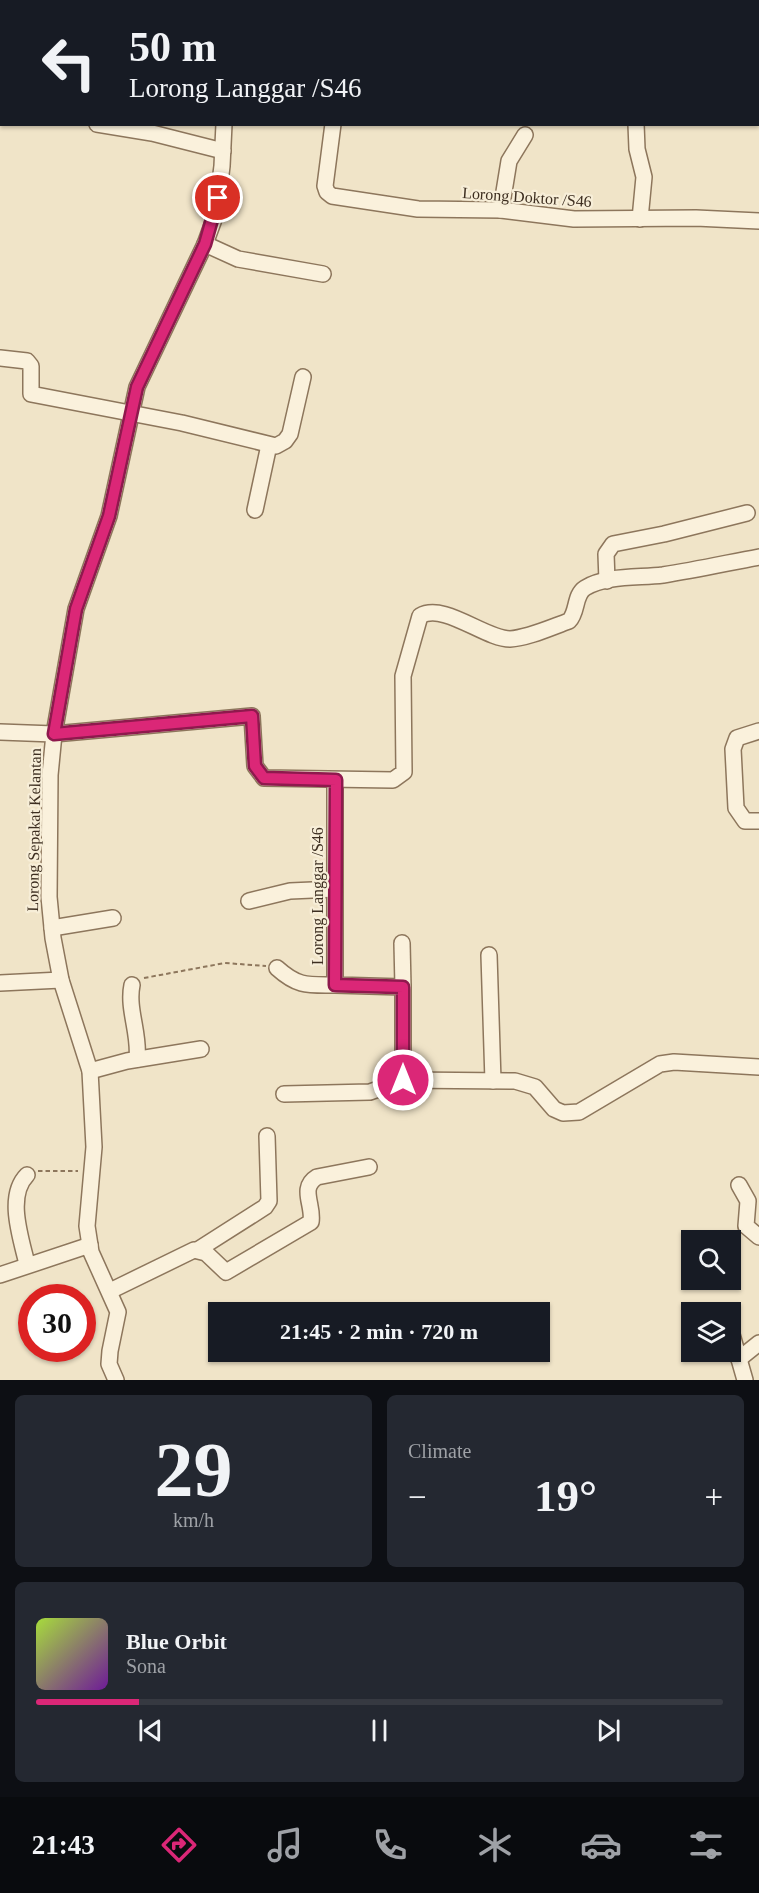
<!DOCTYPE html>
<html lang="en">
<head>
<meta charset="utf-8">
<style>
	body { margin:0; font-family:"Times New Roman",serif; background:#242831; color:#f1f3f6; height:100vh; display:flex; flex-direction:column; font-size:22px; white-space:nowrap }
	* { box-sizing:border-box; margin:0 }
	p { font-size:20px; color:#9ea1a6 }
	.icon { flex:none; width:33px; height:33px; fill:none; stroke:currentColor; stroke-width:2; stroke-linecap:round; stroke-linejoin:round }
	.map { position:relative; height:1380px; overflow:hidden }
	.sheet { display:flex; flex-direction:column; gap:15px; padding:15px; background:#0d0f14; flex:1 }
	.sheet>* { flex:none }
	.hud { position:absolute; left:0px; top:0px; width:759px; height:126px; box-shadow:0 2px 4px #0004; background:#171b24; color:#f1f3f6; overflow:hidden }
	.controls { position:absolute; left:681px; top:1230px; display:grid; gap:12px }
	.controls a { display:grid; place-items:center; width:60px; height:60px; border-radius:0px; background:#171b24; box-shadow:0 2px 4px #0004; font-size:30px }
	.speed { position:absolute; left:18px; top:1284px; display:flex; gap:12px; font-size:30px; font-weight:700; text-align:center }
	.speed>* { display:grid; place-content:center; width:78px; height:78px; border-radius:50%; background:#171b24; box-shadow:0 2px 4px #0004; line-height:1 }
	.speed .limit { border:9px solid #d22; background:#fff; color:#111 }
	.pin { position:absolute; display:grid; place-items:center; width:51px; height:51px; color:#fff; margin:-26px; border:3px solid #fff; border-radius:50%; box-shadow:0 2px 6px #0007 }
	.me { position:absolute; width:66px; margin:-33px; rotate:0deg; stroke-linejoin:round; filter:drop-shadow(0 0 4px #0008) }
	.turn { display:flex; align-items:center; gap:21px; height:126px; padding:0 30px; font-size:27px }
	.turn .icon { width:78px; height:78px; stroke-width:2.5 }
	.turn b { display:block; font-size:42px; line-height:51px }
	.big { font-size:45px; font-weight:800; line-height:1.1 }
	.sheet .widget { flex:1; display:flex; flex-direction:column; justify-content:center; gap:9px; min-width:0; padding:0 21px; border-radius:9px; background:#242831 }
	.sheet .dial { align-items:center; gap:0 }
	.dial b { font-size:78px; line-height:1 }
	.song { display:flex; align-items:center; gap:18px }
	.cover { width:72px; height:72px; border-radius:9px; background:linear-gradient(135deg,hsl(80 70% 55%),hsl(280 70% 35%)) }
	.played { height:6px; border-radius:3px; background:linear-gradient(90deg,#db2777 15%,#363941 15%) }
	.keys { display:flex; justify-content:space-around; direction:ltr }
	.heat { display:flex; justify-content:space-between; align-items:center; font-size:33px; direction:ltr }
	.sheet .tiles { flex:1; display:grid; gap:15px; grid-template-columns:1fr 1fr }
	.widget:last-child { grid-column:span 2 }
	.trip { position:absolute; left:208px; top:1302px; width:342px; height:60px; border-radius:0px; background:#171b24; box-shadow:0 2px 4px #0004; font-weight:800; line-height:60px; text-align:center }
	.tabs { display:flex; height:96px; justify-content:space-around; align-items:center; background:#090b0e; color:#9ea1a6 }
	.tabs .icon { width:42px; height:42px }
	.tabs .current { color:#db2777 }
	.tabs b { font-size:27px; color:#f1f3f6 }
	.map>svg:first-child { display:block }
</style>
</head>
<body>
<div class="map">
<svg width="759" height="1380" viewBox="0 0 759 1380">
	<rect width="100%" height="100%" fill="#f0e4c8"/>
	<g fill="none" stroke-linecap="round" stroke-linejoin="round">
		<defs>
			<g id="minor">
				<polyline points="250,2 251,0"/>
				<polyline points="373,2 374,0"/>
				<polyline points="415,2 416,0"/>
				<polyline points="605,2 606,0"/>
				<polyline points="97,124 152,133 223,151"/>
				<polyline points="333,124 325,186 327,192 332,196 418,209 501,210 574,219 696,218 759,221"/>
				<polyline points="636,124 637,149 644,177 640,219"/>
				<polyline points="501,210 509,161 525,135"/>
				<polyline points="205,244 238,259 323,274"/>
				<polyline points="0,358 27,361 31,366 31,394 182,423 276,446 285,441 290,434 303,377"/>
				<polyline points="255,510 269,445"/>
				<polyline points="607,581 606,554 613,544 664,534 747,513"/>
				<polyline points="759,731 737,738 733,749 736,808 745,821 759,821"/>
				<path d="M 0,732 L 54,734 L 252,716 L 255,766 L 264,778 L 393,780 L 404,772 L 403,676 L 420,616 C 444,602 485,639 510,639 C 528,638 552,627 569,621 C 578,612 574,595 585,588 C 606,575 639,578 663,575 C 695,570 727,563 759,557"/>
				<polyline points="335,780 335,985 403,987 403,1080 515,1081 535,1087 554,1109 563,1113 579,1112 660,1064 674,1062 759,1067"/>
				<polyline points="249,901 290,891 335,889"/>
				<polyline points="52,928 113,918"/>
				<polyline points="402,943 403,987"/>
				<polyline points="489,955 493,1081"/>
				<path d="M 277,968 C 298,987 308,985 335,985"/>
				<polyline points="0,983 61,980"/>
				<path d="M 132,985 C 127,1009 140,1034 137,1059"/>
				<polyline points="90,1071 127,1061 201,1049"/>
				<polyline points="284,1094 370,1092 403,1080"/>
				<polyline points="739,1185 748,1201 746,1226 759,1237"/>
				<polyline points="199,1249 265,1207 269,1201 267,1136"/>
				<path d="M 27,1264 C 21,1238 6,1196 27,1175"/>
				<polyline points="0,1275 90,1245"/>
				<path d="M 110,1291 L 194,1250 L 206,1253 L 226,1272 L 311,1222 C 314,1205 299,1188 317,1177 L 369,1167"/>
				<polyline points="731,1331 745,1380"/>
				<polyline points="739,1359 759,1343"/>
				<polyline points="116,1380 109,1364 110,1351 118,1312 91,1252 87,1226 94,1147 90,1071 61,980 53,938 49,897 50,775 54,734 76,609 109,516 137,387 205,244 216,214 222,166 224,124"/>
			</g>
		</defs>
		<use href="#minor" stroke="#8d765c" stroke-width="18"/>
		<g stroke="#8d765c" stroke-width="2" stroke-dasharray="4.5 3" stroke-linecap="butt">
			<polyline points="144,978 225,963 266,966"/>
			<polyline points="38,1171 78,1171"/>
		</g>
		<use href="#minor" stroke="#faf1dc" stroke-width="15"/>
	</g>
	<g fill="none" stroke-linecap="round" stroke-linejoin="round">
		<defs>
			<polyline id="route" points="218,198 205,244 137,387 109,516 76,609 54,734 252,716 255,766 264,778 336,780 335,985 403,987 403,1080"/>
		</defs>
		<use href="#route" stroke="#8e194d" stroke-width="15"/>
		<use href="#route" stroke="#db2777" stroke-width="10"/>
	</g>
	<g text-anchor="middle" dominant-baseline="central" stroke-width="4.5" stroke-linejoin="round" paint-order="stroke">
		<g font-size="16" fill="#3d2e20" stroke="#f7eed8">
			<text transform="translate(527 197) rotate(4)">Lorong Doktor /S46</text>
			<text transform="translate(34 830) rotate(-89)">Lorong Sepakat Kelantan</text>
			<text transform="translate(317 896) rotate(-90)">Lorong Langgar /S46</text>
		</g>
	</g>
</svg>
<div class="controls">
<a><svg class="icon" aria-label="search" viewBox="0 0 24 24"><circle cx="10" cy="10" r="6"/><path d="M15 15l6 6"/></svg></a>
<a><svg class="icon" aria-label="layers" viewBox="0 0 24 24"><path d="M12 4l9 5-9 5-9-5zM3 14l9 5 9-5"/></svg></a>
</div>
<div class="speed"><div class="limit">30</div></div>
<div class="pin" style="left:218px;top:198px;background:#d93025"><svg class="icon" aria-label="arrive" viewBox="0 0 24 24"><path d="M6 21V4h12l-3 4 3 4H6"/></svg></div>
<svg class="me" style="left:403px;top:1080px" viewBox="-20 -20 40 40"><circle r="17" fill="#db2777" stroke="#fff" stroke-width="3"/><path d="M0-11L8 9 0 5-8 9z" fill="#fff"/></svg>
<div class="trip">21:45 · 2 min · 720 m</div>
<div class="hud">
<div class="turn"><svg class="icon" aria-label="left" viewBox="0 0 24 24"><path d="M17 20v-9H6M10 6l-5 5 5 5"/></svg><div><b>50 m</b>Lorong Langgar /S46</div></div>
</div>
</div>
<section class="sheet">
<div class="tiles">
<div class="widget dial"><b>29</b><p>km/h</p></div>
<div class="widget"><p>Climate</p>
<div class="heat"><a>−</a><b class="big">19°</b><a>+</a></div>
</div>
<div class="widget">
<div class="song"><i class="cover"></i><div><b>Blue Orbit</b><p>Sona</p></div></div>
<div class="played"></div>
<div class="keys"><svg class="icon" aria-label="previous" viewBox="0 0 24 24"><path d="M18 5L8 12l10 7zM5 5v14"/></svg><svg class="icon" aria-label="pause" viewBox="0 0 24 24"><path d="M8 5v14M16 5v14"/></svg><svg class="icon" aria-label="next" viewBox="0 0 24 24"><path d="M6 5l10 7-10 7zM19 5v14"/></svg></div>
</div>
</div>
</section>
<nav class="tabs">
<b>21:43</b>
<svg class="icon current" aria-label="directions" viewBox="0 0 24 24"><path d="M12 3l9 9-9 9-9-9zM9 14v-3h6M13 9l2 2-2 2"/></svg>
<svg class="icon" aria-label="music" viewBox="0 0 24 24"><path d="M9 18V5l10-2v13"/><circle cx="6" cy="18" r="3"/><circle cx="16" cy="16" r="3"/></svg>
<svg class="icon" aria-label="phone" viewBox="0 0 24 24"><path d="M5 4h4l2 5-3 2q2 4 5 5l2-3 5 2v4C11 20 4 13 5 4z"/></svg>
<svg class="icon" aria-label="climate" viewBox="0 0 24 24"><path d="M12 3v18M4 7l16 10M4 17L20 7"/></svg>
<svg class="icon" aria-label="car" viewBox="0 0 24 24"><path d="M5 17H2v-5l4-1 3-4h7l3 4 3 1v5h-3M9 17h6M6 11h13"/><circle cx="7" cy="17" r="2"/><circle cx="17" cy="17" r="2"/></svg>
<svg class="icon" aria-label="filters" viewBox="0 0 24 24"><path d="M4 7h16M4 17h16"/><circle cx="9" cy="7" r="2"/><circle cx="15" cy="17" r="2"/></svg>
</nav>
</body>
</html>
